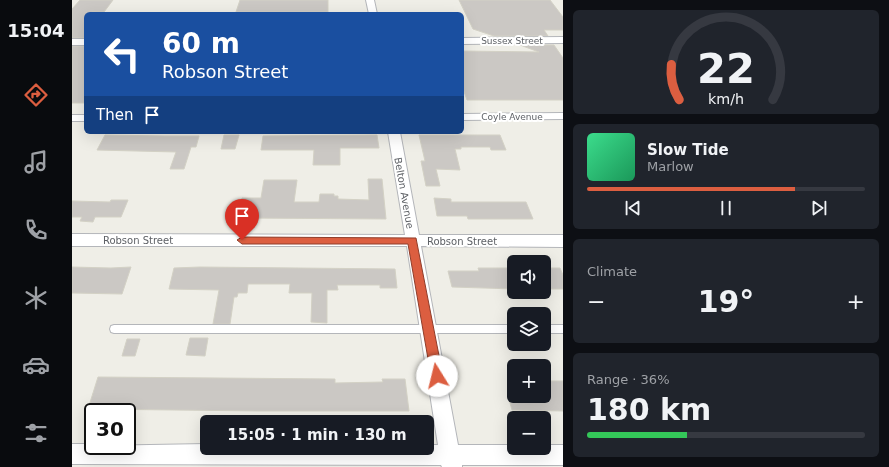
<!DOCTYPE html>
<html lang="en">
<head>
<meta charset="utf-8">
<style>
	body { margin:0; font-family:"DejaVu Sans",sans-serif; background:#20242c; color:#f1f3f6; height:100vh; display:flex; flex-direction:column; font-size:15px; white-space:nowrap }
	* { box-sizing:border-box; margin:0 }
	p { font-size:13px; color:#9ea1a6 }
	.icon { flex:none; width:22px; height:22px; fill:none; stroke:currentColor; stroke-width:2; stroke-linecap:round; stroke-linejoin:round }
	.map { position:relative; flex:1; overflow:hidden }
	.sheet { display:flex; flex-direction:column; gap:10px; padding:10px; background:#0d0f14; width:326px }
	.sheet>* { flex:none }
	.banner { position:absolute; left:12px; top:12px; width:380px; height:122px; border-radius:6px; box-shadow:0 4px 16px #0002; background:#1a4fa0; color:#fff; overflow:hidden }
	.fabs { position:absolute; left:435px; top:255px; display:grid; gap:8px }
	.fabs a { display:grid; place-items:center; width:44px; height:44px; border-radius:6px; background:#171b24; box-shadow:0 4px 16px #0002; font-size:20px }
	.speed { position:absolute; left:12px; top:403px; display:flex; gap:8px; font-size:20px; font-weight:700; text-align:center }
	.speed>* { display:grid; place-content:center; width:52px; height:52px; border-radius:50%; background:#171b24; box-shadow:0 4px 16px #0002; line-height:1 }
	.speed .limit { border:2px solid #111; border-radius:6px; background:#fff; color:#111 }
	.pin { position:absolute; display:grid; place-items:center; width:34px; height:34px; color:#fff; margin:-41px -17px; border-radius:50% 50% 50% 0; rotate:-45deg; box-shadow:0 0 4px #0007 }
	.pin .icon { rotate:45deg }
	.me { position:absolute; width:44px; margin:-22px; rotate:351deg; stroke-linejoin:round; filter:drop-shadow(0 0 3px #0008) }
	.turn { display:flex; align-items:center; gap:14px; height:84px; padding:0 12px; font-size:18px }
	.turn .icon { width:52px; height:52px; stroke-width:2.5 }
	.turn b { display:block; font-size:28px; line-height:34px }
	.then { display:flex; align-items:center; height:38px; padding:0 12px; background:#0003; gap:8px; font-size:15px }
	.big { font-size:30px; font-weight:600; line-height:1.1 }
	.sheet .card { flex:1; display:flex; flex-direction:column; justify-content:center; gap:6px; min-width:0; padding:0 14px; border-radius:6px; background:#20242c }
	.sheet .dial { align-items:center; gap:0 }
	.dial svg { height:104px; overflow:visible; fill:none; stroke:#363941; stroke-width:7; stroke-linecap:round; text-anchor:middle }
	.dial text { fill:#f1f3f6; stroke:none }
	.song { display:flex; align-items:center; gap:12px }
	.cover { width:48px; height:48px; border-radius:6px; background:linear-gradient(135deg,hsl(150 70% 55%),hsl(150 70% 35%)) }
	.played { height:4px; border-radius:2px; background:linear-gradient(90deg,#dc5e40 75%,#363941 75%) }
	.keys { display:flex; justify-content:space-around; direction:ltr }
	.heat { display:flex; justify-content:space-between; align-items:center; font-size:22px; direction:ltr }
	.charge { height:6px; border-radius:3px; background:linear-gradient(90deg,#34c759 36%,#363941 0) }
	.trip { position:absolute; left:128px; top:415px; width:234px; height:40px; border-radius:6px; background:#171b24; box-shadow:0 4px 16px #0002; font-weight:600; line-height:40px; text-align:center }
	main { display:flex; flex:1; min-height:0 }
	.tabs { display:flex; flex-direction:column; width:72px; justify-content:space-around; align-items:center; background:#090b0e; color:#9ea1a6 }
	.tabs .icon { width:28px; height:28px }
	.tabs .active { color:#dc5e40 }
	.tabs b { font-size:18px; color:#f1f3f6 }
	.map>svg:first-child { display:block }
</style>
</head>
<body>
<main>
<nav class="tabs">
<b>15:04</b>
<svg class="icon active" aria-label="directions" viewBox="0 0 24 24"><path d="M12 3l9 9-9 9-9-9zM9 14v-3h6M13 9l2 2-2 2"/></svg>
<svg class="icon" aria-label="music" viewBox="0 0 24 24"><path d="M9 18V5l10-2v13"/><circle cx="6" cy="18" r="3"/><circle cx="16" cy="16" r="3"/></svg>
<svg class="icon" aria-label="phone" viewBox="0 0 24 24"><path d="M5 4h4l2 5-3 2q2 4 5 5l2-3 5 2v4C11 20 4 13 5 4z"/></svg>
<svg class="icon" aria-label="climate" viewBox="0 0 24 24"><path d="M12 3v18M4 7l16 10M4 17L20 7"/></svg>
<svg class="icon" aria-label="car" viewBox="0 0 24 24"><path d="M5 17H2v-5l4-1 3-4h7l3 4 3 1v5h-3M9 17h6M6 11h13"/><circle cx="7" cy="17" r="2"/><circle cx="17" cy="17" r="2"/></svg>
<svg class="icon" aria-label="filters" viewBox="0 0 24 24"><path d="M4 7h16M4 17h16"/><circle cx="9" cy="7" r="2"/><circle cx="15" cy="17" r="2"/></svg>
</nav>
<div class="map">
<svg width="491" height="467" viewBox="0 0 491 467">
	<rect width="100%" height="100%" fill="#efeee7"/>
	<g fill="#cbc8c4" stroke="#d3d1c5">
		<polygon points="8,0 41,0 32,12 20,12 18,14 14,14 14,38 0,38 0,9"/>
		<polygon points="168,0 256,0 256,12 164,12"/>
		<polygon points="387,0 478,0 491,17 491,30 472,30 476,36 422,36 401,29"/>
		<polygon points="448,45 482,45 491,58 491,100 395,100 390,86 390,51 467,52"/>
		<rect x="0" y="46" width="14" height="57"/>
		<polygon points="33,135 92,136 127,136 124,147 119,147 112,169 98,169 104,152 25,150"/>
		<polygon points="152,135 167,135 163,149 149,149"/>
		<polygon points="305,135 307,148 268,148 268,165 241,165 242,150 189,150 191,136"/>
		<polygon points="347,135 428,135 434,150 419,150 418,147 389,147 389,149 383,149 388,170 364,169 368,186 354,186 349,161 353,161"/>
		<polygon points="296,179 310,179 314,219 167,218 170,198 189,198 192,180 225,180 222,202 247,202 248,194 262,194 262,196 266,196 266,199 297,200"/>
		<polygon points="362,198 379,199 379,202 454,202 461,219 396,219 395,216 365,216"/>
		<polygon points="39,200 56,200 49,217 23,217 21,222 8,221 10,217 0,217 0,201 38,202"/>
		<polygon points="0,267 39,268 59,267 50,294 0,293"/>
		<polygon points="128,267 323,269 325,288 308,288 308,285 265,285 266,290 255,290 255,323 239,322 240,293 217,293 218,284 176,284 175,293 166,293 165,297 162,297 158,324 141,324 147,290 97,289 102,268"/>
		<polygon points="406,268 442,268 442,289 380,287 376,271 407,271"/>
		<polygon points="472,268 488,268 491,275 491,289 474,289 472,283"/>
		<polygon points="118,338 136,338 133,356 114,355"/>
		<polygon points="55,339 68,339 63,356 50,356"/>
		<polygon points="26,377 263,379 263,383 311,382 310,379 333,379 337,411 187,411 16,409"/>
		<polygon points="472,381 491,381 491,411 440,410 436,396 477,396"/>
	</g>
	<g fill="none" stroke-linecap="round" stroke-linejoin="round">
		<defs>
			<g id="lane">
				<polygon points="42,325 442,325 442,333 42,333 39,332 38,329 39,326"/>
				<rect x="472" y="325" width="19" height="8"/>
			</g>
			<g id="street">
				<polygon points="294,0 302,0 305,14 297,14"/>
				<polygon points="491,37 491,43 390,44 390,38"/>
				<rect x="0" y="39" width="14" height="6"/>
				<polygon points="491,113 491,119 390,120 390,114"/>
				<rect x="0" y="115" width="14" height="6"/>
				<polygon points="316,132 328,132 347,235 491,235 491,247 349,246 386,445 442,445 442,448 472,448 472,445 491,445 491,465 390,465 390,467 370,467 369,465 0,464 0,444 21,444 21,446 135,444 135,448 355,448 355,445 366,445 335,246 0,246 0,234 333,235"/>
			</g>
		</defs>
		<use href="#lane" stroke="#b4b6ba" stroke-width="2"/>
		<use href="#street" stroke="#b4b6ba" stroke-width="2"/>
		<use href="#lane" fill="#fff" fill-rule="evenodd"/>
		<use href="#street" fill="#fff" fill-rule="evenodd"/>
	</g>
	<polygon fill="#dc5e40" stroke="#8f3d2a" points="170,237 344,238 371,376 369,380 365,382 361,380 359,376 336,244 170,244 165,240"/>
	<g text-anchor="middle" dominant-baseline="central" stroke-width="4" stroke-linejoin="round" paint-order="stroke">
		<g font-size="9" fill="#5e6166" stroke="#fff">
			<text x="440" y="41">Sussex Street</text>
			<text x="440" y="117">Coyle Avenue</text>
		</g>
		<g font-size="10" fill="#5e6166" stroke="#fff">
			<text transform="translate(332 193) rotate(80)">Belton Avenue</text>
			<text x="66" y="240">Robson Street</text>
			<text x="390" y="241">Robson Street</text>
		</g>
	</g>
</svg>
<div class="fabs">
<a><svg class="icon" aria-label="sound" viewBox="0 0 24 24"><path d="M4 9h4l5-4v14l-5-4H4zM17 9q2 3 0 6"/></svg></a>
<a><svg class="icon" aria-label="layers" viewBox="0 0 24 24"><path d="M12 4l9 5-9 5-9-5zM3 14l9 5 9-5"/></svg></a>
<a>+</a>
<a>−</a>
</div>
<div class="speed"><div class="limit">30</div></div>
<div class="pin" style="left:170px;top:240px;background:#d93025"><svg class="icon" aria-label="arrive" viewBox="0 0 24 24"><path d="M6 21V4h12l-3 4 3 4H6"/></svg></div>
<svg class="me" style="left:365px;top:376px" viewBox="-20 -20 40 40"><circle r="19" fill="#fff"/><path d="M0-13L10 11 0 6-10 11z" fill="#dc5e40"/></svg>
<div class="trip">15:05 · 1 min · 130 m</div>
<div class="banner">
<div class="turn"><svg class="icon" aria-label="left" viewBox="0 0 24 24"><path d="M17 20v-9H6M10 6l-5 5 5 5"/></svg><div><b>60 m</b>Robson Street</div></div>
<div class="then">Then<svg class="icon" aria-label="arrive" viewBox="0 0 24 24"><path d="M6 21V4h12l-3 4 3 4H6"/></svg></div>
</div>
</div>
<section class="sheet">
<div class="card dial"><svg viewBox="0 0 100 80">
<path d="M14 69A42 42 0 1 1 86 69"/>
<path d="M14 69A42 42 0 0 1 8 42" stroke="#dc5e40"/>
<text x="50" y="56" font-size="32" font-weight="700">22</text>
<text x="50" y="72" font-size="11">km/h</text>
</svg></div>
<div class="card">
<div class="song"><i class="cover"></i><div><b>Slow Tide</b><p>Marlow</p></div></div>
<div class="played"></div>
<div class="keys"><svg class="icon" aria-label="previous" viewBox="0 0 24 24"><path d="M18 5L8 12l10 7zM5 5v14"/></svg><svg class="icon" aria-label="pause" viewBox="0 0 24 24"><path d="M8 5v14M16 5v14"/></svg><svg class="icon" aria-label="next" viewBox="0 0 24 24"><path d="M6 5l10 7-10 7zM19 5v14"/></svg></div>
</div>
<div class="card"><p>Climate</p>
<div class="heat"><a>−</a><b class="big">19°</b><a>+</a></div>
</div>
<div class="card"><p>Range · 36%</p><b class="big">180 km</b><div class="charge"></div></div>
</section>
</main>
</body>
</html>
